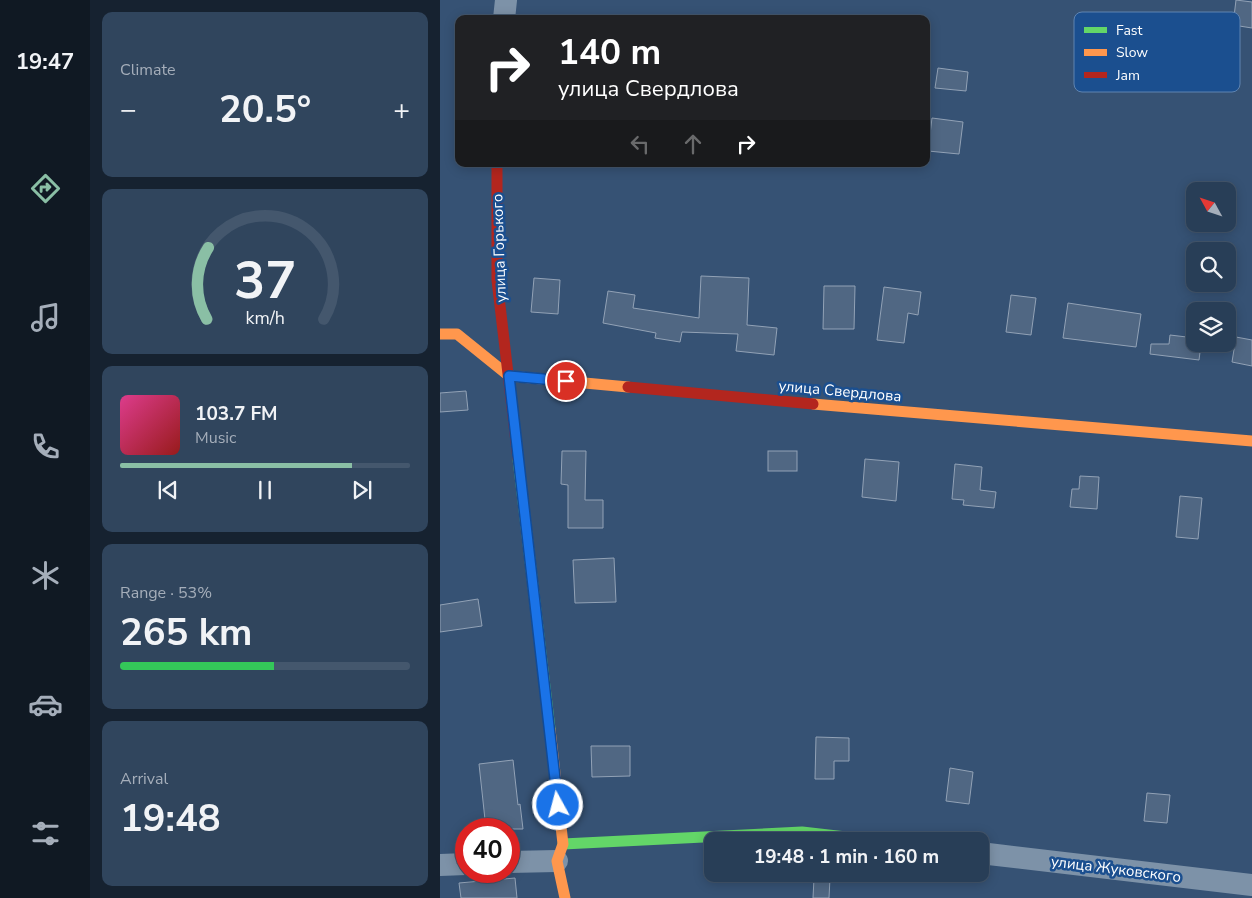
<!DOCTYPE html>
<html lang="en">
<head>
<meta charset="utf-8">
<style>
	body { margin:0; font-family:"Nunito Sans",sans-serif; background:#30455d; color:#f1f3f6; height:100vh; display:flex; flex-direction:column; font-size:19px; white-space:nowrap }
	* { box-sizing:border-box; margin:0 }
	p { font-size:16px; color:#a5aeba }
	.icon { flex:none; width:28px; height:28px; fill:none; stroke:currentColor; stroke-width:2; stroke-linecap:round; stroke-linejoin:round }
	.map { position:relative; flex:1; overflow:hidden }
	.drawer { display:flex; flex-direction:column; gap:12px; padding:12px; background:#162230; width:350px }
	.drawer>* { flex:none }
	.top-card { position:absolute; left:15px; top:15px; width:475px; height:152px; border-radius:10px; box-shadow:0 2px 12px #0003,0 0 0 1px #44576d; background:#202124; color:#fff; overflow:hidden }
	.needle { width:32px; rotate:310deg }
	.buttons { position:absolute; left:746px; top:182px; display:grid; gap:10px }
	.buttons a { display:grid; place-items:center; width:50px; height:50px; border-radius:10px; background:#283e57; box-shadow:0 2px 12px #0003,0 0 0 1px #44576d; font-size:25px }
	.speed { position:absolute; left:15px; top:818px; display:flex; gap:10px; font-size:25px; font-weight:700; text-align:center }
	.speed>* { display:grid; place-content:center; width:65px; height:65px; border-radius:50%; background:#283e57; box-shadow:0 2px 12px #0003,0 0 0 1px #44576d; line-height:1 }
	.speed .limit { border:8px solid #d22; background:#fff; color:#111 }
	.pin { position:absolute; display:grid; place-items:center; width:42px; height:42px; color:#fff; margin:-21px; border:2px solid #fff; border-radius:50%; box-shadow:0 1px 5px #0007 }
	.me { position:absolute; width:55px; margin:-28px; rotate:353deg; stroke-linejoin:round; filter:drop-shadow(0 0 4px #0008) }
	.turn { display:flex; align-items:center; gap:18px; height:105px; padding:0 20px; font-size:22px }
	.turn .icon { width:65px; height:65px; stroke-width:2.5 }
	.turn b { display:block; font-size:35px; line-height:42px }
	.lanes { display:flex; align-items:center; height:48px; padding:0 20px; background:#0003; justify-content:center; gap:25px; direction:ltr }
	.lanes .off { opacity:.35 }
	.big { font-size:38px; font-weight:700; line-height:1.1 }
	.drawer .tile { flex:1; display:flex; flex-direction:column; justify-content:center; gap:8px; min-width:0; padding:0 18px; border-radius:10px; background:#30455d }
	.drawer .dial { align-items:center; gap:0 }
	.dial svg { height:130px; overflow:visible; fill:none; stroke:#44576d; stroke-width:7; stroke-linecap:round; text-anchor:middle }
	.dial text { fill:#f1f3f6; stroke:none }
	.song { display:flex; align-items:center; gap:15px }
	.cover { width:60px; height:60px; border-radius:8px; background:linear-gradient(135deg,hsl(330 70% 55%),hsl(0 70% 35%)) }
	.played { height:5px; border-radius:2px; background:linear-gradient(90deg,#8abfa5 80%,#44576d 80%) }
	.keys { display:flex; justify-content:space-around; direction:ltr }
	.heat { display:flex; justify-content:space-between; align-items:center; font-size:28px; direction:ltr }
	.charge { height:8px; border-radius:4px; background:linear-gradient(90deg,#34c759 53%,#44576d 0) }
	.trip { position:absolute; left:264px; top:832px; width:285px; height:50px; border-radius:10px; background:#283e57; box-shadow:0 2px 12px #0003,0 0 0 1px #44576d; font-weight:700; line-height:50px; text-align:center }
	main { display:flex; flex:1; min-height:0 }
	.tab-bar { display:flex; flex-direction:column; width:90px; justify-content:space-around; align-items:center; background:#101923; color:#a5aeba }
	.tab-bar .icon { width:35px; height:35px }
	.tab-bar .selected { color:#8abfa5 }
	.tab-bar b { font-size:22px; color:#f1f3f6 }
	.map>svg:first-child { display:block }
</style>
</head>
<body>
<main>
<nav class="tab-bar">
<b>19:47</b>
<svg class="icon selected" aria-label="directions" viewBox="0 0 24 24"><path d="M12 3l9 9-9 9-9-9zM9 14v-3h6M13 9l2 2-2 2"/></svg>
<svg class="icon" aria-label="music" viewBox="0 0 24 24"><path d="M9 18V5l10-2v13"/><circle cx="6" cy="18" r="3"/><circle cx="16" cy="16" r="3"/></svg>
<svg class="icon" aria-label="phone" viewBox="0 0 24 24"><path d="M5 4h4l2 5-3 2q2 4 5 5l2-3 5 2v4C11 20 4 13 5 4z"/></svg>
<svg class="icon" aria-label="climate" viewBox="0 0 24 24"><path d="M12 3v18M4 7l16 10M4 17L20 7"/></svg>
<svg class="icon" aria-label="car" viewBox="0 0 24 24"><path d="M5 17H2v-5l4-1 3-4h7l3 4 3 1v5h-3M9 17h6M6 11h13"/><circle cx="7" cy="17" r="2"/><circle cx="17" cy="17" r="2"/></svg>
<svg class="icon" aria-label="filters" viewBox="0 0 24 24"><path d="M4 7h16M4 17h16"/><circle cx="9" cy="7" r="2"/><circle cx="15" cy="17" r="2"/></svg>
</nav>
<section class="drawer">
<div class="tile"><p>Climate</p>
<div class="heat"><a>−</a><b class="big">20.5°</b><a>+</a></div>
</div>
<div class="tile dial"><svg viewBox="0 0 100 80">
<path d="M14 69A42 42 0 1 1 86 69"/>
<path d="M14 69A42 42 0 0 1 15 25" stroke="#8abfa5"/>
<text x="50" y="56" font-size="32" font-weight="700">37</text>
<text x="50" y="72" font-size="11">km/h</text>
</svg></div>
<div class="tile">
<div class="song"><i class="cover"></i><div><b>103.7 FM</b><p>Music</p></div></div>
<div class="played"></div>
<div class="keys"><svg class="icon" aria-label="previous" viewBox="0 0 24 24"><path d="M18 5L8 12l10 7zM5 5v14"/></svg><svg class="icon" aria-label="pause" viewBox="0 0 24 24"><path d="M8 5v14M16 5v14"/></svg><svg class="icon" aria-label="next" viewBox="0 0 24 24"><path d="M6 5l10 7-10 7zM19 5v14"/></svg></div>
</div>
<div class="tile"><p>Range · 53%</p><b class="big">265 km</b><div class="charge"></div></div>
<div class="tile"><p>Arrival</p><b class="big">19:48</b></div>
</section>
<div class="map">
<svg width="812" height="898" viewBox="0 0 812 898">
	<rect width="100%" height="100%" fill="#365274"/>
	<g fill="#506783" stroke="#92a2b6">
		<polygon points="796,0 812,2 812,28 793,25"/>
		<polygon points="498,68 528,72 526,91 495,88"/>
		<polygon points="492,118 523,122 519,154 488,151"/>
		<polygon points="261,276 309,278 307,325 337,328 334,355 296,351 298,334 242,332 240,342 215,338 216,333 163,323 168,291 195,295 193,308 259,318"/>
		<polygon points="94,278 120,280 118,314 91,312"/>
		<polygon points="384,286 415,286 414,329 383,329"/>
		<polygon points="444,287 481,292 478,315 468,313 464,343 437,340"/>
		<polygon points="571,295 596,298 591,335 566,332"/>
		<polygon points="628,303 701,314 696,347 623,338"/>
		<polygon points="730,335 755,338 755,344 761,344 759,360 710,354 711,344 729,344"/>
		<polygon points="796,337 812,340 812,366 792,362"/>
		<polygon points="26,391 28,410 0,412 0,393"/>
		<polygon points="122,451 146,451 145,500 163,500 163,528 128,528 128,485 121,484"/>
		<rect x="328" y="451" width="29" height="20"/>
		<polygon points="425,459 459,462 456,501 422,497"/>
		<polygon points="515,464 542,467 540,490 556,492 554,508 523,505 524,500 512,499"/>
		<polygon points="640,476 659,477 657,509 630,507 632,489 639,489"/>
		<polygon points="740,496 762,498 758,539 736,537"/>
		<polygon points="174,558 176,602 135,603 133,560"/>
		<polygon points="38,599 42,626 0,632 0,605"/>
		<polygon points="376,737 409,738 409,761 394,761 394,779 375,779"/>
		<polygon points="151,746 190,746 190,776 152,777"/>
		<polygon points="73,760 78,805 80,804 83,829 46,829 39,764"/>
		<polygon points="510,768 533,772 529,804 506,801"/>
		<polygon points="707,793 730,795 727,823 704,821"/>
		<polygon points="75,878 77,898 21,898 19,883"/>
		<polygon points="374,878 390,878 389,898 373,898"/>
	</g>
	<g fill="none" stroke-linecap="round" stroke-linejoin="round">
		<g stroke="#7d92a8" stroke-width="22">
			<polyline points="64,19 66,0"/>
			<polyline points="540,853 812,885"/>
			<polyline points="69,862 117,861"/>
			<polyline points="0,865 26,864"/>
		</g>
		<g stroke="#63d668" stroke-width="11">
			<polyline points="78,459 110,729"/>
			<polyline points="123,844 362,832 441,841"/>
		</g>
		<g stroke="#ff974d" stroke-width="11">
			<polyline points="0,334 17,334 69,376 188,387"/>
			<polyline points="373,404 812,441"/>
			<polyline points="110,729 123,844 117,861 125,898"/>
		</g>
		<g stroke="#b3261e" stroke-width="11">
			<polyline points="57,164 57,280 78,459"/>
			<polyline points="188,387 373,404"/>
		</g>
	</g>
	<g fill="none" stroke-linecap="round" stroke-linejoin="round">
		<defs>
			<polyline id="route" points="118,805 69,376 126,381"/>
		</defs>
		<use href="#route" stroke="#114b97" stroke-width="12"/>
		<use href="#route" stroke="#1a73e8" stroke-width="9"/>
	</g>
	<g text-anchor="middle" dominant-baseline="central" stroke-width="5" stroke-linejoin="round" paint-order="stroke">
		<g font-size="15" fill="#fff" stroke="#1b4f8f">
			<text transform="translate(59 248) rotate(-92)">улица Горького</text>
			<text transform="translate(400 391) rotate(5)">улица Свердлова</text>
			<text transform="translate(676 869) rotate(7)">улица Жуковского</text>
		</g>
	</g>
	<rect x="634" y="12" width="166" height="80" rx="8" fill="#1b4f8f" stroke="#5f84b1" stroke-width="1"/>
	<rect x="644" y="27" width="23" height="6" fill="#63d668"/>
	<rect x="644" y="49" width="23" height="7" fill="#ff974d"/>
	<rect x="644" y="72" width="23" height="6" fill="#b3261e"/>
	<g font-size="14" fill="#fff">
		<text x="676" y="35">Fast</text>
		<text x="676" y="57">Slow</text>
		<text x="676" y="80">Jam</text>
	</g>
</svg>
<div class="buttons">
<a><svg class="needle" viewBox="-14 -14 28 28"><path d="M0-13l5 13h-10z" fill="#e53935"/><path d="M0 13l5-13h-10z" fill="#a5aeba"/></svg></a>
<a><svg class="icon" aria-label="search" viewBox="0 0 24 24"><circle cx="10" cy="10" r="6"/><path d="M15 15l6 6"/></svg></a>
<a><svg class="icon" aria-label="layers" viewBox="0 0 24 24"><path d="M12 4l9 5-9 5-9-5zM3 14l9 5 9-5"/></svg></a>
</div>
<div class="speed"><div class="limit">40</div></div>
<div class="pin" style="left:126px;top:381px;background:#d93025"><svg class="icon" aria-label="arrive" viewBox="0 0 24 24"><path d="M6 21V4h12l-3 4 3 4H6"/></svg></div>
<svg class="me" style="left:118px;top:805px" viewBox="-20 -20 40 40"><circle r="17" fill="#1a73e8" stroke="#fff" stroke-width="3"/><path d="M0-11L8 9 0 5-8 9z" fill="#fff"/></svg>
<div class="trip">19:48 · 1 min · 160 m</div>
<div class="top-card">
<div class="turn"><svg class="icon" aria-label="right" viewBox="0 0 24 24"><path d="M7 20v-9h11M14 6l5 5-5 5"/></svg><div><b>140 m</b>улица Свердлова</div></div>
<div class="lanes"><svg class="icon off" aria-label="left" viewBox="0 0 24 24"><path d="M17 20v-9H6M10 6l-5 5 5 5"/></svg><svg class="icon off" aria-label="ahead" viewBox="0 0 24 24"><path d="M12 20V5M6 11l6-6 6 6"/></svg><svg class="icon" aria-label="right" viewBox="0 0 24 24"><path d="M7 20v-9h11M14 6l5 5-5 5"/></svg></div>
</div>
</div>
</main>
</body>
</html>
